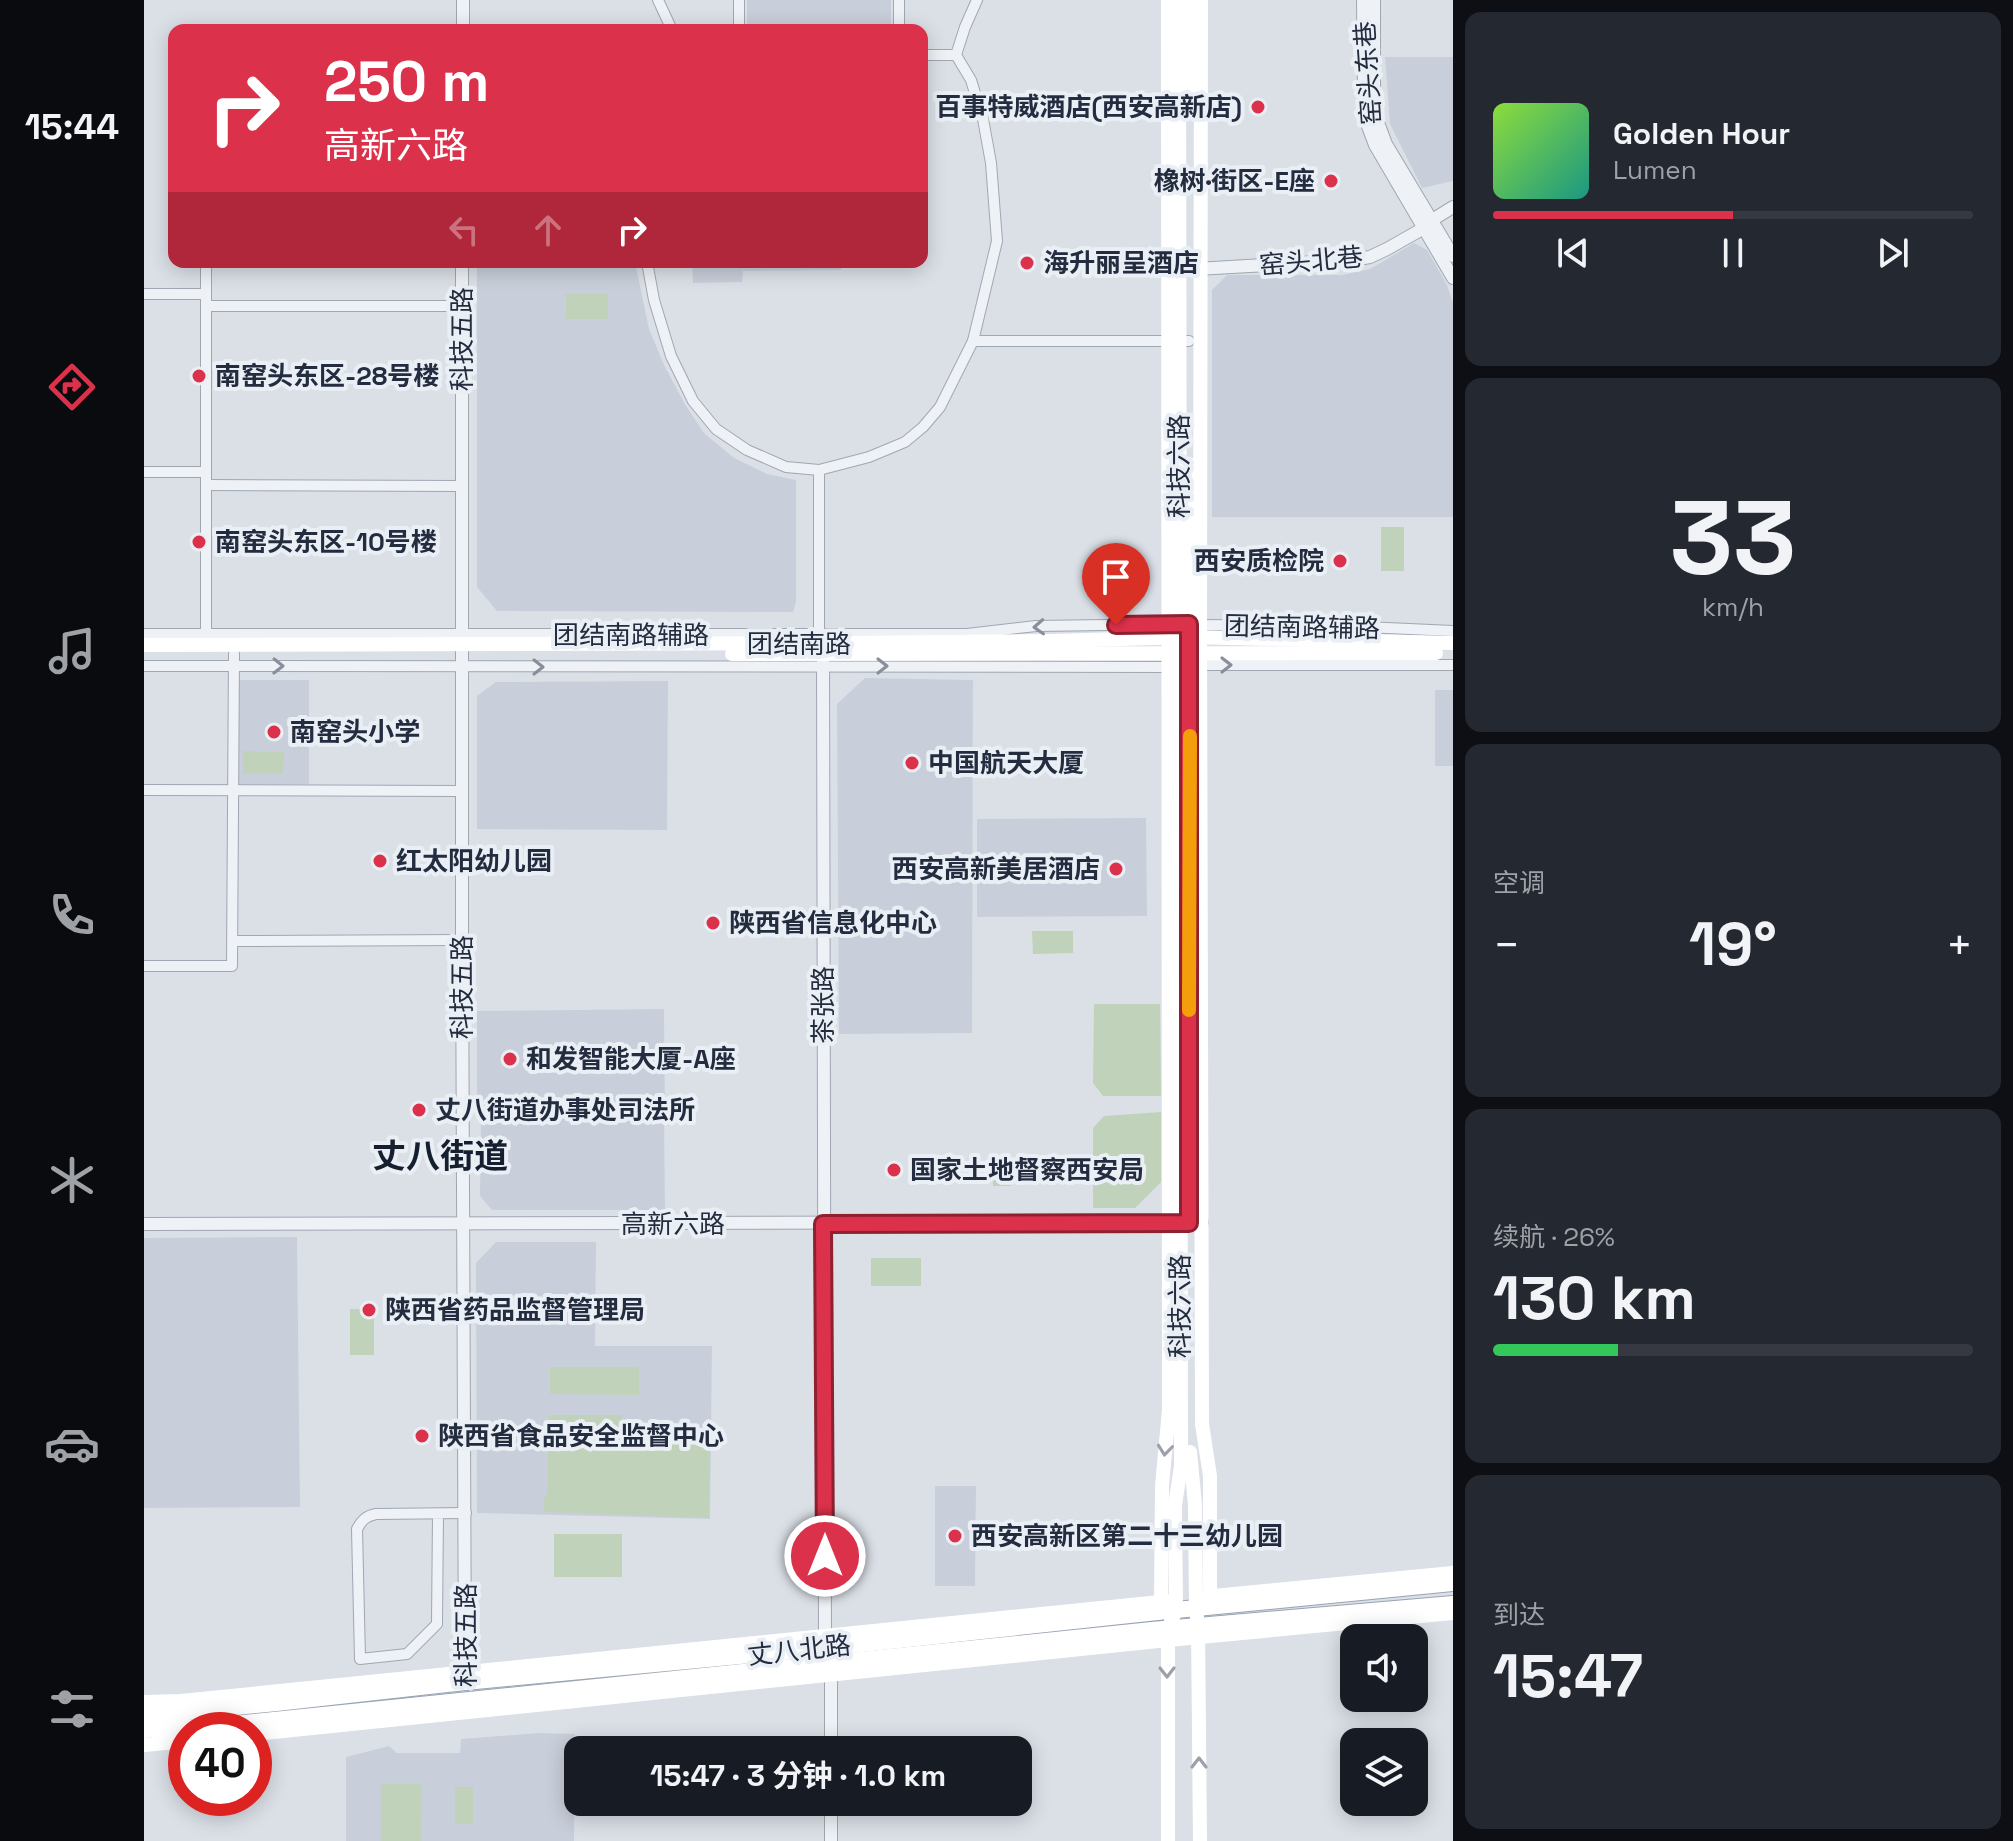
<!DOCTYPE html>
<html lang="zh">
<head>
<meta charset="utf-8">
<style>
	body { margin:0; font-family:"Space Grotesk","Noto Sans SC",sans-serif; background:#242831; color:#f1f3f6; height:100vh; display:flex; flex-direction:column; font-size:30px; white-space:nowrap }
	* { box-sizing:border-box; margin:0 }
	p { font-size:26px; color:#9ea1a6 }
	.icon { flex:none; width:44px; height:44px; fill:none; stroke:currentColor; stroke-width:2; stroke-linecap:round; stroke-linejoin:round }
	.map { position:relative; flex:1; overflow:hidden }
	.side { display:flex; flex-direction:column; gap:12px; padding:12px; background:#0d0f14; width:560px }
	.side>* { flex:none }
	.hud { position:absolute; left:24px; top:24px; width:760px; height:244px; border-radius:16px; box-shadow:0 4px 20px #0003; background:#dc314a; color:#fff; overflow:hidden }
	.buttons { position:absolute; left:1196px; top:1624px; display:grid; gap:16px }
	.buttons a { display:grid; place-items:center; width:88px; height:88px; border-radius:16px; background:#171b24; box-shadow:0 4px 20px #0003; font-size:40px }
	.speed { position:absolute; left:24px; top:1712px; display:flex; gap:16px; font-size:40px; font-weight:700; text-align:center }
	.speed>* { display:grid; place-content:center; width:104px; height:104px; border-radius:50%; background:#171b24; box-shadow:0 4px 20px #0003; line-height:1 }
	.speed .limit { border:12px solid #d22; background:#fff; color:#111 }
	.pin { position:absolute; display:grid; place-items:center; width:68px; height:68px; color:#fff; margin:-82px -34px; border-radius:50% 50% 50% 0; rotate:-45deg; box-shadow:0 0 8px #0007 }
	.pin .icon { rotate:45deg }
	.me { position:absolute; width:88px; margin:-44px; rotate:0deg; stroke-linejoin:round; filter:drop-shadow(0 0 6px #0008) }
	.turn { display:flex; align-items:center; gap:28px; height:168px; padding:0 24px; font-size:36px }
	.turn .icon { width:104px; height:104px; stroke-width:2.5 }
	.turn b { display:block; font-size:56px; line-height:68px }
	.lanes { display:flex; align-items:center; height:76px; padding:0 24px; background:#0003; justify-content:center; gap:40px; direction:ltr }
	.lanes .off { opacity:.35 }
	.big { font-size:60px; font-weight:700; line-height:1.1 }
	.side .tile { flex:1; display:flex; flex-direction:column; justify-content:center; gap:12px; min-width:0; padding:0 28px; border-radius:16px; background:#242831 }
	.side .dial { align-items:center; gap:0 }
	.dial b { font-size:104px; line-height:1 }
	.song { display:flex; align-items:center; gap:24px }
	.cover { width:96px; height:96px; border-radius:12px; background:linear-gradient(135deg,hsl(90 70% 55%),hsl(170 70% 35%)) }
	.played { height:8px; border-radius:4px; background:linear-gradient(90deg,#dc314a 50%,#363941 50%) }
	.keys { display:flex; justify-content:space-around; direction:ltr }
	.heat { display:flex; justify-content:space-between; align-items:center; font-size:44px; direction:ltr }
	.charge { height:12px; border-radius:6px; background:linear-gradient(90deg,#34c759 26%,#363941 0) }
	.trip { position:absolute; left:420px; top:1736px; width:468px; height:80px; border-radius:16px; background:#171b24; box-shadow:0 4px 20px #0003; font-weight:700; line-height:80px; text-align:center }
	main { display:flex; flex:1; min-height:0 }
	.tab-bar { display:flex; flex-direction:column; width:144px; justify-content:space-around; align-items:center; background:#090b0e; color:#9ea1a6 }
	.tab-bar .icon { width:56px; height:56px }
	.tab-bar .active { color:#dc314a }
	.tab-bar b { font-size:36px; color:#f1f3f6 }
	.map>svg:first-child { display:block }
</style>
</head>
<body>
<main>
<nav class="tab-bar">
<b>15:44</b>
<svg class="icon active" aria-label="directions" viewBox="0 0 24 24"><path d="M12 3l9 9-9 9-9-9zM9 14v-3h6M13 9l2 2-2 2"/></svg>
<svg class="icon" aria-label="music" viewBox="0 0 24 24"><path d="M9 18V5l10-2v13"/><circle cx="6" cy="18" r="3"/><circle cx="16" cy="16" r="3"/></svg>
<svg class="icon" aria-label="phone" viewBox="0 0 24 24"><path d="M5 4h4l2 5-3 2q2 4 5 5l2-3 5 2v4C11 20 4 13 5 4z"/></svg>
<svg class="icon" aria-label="climate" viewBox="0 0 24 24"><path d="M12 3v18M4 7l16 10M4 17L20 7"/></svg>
<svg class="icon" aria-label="car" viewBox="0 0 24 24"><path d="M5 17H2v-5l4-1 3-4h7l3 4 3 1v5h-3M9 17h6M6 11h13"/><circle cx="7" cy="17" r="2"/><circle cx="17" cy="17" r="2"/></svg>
<svg class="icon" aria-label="filters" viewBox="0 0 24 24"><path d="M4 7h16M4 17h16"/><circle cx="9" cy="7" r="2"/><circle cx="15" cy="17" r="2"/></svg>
</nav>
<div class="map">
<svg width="1309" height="1841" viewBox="0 0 1309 1841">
	<rect width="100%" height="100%" fill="#dbe0e7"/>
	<g fill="#c9cfda">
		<rect x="603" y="0" width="144" height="30"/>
		<polygon points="1241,57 1309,57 1309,181 1278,188 1246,124"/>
		<polygon points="1270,243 1283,250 1303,285 1309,303 1309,517 1068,517 1068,290 1083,275 1198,275 1226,269"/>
		<polygon points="333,262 491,262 505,329 521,367 542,406 560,433 590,458 623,474 652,480 652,602 649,612 353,611 333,587"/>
		<polygon points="548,262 697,262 697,270 599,271 598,282 549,283"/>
		<polygon points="721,678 829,680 828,1033 695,1034 693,704"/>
		<rect x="95" y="680" width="70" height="104"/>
		<polygon points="524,681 523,830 333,829 333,696 352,682"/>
		<rect x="1291" y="690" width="18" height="76"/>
		<polygon points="1002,818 1003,916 833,917 833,819"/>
		<polygon points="520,1009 521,1111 333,1113 333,1011"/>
		<polygon points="520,1113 521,1210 348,1210 336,1196 337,1116"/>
		<polygon points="153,1237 156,1507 0,1508 0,1238"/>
		<polygon points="352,1242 452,1242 451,1346 568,1346 566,1519 333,1513 332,1263"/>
		<polygon points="791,1486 832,1486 831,1586 791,1586"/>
		<polygon points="395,1733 431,1734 430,1841 202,1841 202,1757 245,1746 253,1753 316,1753 317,1739"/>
	</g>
	<g fill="#c1d2bb">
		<rect x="422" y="294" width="42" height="25"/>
		<rect x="1237" y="527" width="23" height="44"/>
		<polygon points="99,751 140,752 139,774 99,773"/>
		<polygon points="888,931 929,931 929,953 889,954"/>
		<polygon points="950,1004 1016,1004 1017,1096 959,1096 949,1083"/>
		<polygon points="1017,1112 1017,1182 991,1208 949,1208 949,1128 960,1116"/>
		<polygon points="867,1158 867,1186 849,1186 848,1159"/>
		<rect x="727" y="1258" width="50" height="28"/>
		<rect x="206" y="1309" width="24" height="46"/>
		<polygon points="406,1367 495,1367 495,1395 406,1394"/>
		<polygon points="404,1415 478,1415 478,1432 566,1431 565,1518 400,1512 400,1500 404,1491"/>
		<rect x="410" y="1534" width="68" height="43"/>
		<polygon points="237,1784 278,1784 277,1841 237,1841"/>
		<rect x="311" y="1787" width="18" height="37"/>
	</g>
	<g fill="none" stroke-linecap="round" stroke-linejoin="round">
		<defs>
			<g id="minor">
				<polyline points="514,0 528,30"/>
				<polyline points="595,30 595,0"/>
				<polyline points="755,30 755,0"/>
				<polyline points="778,55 812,55"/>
				<polyline points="503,262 510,300 527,356 549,401 572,429 603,450 642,467 675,470 725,457 761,442 779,427 796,407 829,341 853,241 847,163 839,119 827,80 812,55 821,27 833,0"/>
				<polyline points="0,294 62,294"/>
				<polyline points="62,306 318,306"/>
				<polyline points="829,341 1045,341"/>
				<polyline points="675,470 675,640"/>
				<polyline points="0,472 61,472"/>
				<polyline points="62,485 318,486"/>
				<polyline points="1051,625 1199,626 1309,631"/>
				<polyline points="0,634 823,634 892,626 1031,624"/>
				<polyline points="62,639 62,262"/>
				<polyline points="1050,665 1309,665"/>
				<polyline points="0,666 1030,667"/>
				<polyline points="0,790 318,791"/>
				<polyline points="89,941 318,940"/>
				<polyline points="0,966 88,966 90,654"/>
				<path d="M 294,1514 L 293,1624 L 263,1654 L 216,1659 L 213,1529 C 218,1520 222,1516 232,1514 L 322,1513"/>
			</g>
			<g id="tertiary">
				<polyline points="1219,0 1220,94 1222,121 1231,145 1309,278"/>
				<polyline points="1230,0 1230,96 1233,120 1242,144 1309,256"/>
				<polyline points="319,30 319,0"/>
				<polyline points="318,262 318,940 321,1679"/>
				<polyline points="1035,270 1208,260 1226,257 1243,249 1280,228 1288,220 1309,207"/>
				<polyline points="676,647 679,653 681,1644"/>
				<polyline points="0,1224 1058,1222"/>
				<polyline points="687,1665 687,1750"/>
				<polyline points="687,1841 687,1802"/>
			</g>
			<g id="primary">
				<polyline points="0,1714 25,1714 132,1703 321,1682 681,1648 1032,1610 1309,1583"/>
				<polyline points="0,1730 61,1727 1008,1630 1309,1604"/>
			</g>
		</defs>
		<use href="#minor" stroke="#a0a7b1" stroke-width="12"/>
		<use href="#tertiary" stroke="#a0a7b1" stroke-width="14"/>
		<use href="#primary" stroke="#99a4b4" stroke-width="18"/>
		<use href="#minor" stroke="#eef1f5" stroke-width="10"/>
		<use href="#tertiary" stroke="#eef1f5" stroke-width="12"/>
		<g stroke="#fff" stroke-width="14">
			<polyline points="1024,0 1025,1410 1018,1486 1017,1602 1032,1610"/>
			<polyline points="1045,88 1045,0"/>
			<polyline points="1045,464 1045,1028"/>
			<polyline points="0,645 702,643 909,641 1045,637 1309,643"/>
			<polyline points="588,654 1292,653"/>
			<polyline points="1046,1452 1051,1505 1052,1608 1054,1626 1056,1841"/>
			<polyline points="1059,1597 1309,1573"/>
			<polyline points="1052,1608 1066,1597 1066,1476 1058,1424 1056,626 1057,0"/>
			<polyline points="0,1702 37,1701 1026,1601"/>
			<polyline points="110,1734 1024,1640 1309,1613"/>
			<polyline points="0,1745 42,1741"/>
			<polyline points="1024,1841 1024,1629 1032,1610 1031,1505 1037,1466 1035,0"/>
		</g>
		<use href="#primary" stroke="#fff" stroke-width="16"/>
	</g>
	<defs><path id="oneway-chevron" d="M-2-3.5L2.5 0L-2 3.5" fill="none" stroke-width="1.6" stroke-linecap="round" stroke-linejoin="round" transform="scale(2)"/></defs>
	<g stroke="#898f9a">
		<use href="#oneway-chevron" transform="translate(895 627) rotate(177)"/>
		<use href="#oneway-chevron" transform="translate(1082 665)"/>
		<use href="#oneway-chevron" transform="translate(134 666) rotate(1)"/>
		<use href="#oneway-chevron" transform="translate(738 666)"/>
		<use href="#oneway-chevron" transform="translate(394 667)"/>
	</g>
	<g stroke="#9ca0a9">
		<use href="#oneway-chevron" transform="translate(1021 1450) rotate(96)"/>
		<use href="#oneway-chevron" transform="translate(1023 1672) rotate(90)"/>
		<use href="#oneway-chevron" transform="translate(1055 1763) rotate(-90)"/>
	</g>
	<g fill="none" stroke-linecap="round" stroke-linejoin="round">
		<defs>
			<polyline id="route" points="681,1556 679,1224 1045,1223 1045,624 972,625"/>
		</defs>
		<use href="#route" stroke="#8f2030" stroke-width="20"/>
		<use href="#route" stroke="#dc314a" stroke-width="14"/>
		<polyline stroke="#f59e0b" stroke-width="14" points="1045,1010 1046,736"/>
	</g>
	<g fill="#dc314a" stroke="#eaeff5" stroke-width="3">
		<circle cx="1114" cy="107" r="8"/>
		<circle cx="1187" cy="181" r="8"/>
		<circle cx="883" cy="263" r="8"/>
		<circle cx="55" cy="376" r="8"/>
		<circle cx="55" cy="542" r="8"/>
		<circle cx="1196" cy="561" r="8"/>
		<circle cx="130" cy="732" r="8"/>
		<circle cx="768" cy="763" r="8"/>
		<circle cx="236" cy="861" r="8"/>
		<circle cx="972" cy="869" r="8"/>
		<circle cx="569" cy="923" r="8"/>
		<circle cx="366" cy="1059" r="8"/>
		<circle cx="275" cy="1110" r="8"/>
		<circle cx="750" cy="1170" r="8"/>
		<circle cx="225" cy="1310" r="8"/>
		<circle cx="278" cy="1436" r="8"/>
		<circle cx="811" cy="1536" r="8"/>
	</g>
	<g text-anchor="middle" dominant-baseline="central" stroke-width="8" stroke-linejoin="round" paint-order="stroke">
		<g font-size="26" fill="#242d3f" stroke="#eaeff5">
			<text transform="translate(1224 73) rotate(-94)">窑头东巷</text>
			<text transform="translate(1167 261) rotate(-5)">窑头北巷</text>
			<text transform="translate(318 339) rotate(-90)">科技五路</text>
			<text transform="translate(1035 466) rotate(-90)">科技六路</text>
			<text transform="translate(1158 627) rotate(1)">团结南路辅路</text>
			<text x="487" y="635">团结南路辅路</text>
			<text x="655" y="644">团结南路</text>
			<text transform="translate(318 987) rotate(-90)">科技五路</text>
			<text transform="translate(679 1005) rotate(-90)">茶张路</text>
			<text x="529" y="1224">高新六路</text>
			<text transform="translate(1036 1306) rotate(-90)">科技六路</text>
			<text transform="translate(322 1635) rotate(-90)">科技五路</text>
			<text transform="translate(655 1650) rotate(-6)">丈八北路</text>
		</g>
		<g font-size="26" font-weight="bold" fill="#242d3f" stroke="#eaeff5" text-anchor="start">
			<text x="1098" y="107" text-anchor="end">百事特威酒店(西安高新店)</text>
			<text x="1171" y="181" text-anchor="end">橡树·街区-E座</text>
			<text x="899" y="263">海升丽呈酒店</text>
			<text x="71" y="376">南窑头东区-28号楼</text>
			<text x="71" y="542">南窑头东区-10号楼</text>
			<text x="1180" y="561" text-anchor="end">西安质检院</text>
			<text x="146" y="732">南窑头小学</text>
			<text x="784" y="763">中国航天大厦</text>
			<text x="252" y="861">红太阳幼儿园</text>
			<text x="956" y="869" text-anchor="end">西安高新美居酒店</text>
			<text x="585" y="923">陕西省信息化中心</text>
			<text x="382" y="1059">和发智能大厦-A座</text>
			<text x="291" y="1110">丈八街道办事处司法所</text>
			<text x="766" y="1170">国家土地督察西安局</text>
			<text x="241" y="1310">陕西省药品监督管理局</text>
			<text x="294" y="1436">陕西省食品安全监督中心</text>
			<text x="827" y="1536">西安高新区第二十三幼儿园</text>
		</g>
		<g font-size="34" font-weight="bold" fill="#161f2f" stroke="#eaeff5">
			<text x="296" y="1156">丈八街道</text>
		</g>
	</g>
</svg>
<div class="buttons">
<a><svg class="icon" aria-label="sound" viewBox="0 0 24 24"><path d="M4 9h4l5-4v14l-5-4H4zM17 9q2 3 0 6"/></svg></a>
<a><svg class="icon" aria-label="layers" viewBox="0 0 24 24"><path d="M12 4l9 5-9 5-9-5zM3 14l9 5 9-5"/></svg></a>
</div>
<div class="speed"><div class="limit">40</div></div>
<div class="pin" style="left:972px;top:625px;background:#d93025"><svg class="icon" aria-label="arrive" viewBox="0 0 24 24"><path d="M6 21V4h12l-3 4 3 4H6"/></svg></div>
<svg class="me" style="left:681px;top:1556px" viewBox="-20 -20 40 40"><circle r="17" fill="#dc314a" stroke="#fff" stroke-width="3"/><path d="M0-11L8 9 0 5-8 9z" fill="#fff"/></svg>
<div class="trip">15:47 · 3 分钟 · 1.0 km</div>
<div class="hud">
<div class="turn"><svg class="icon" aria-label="right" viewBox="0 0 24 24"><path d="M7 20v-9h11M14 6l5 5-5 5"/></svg><div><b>250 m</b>高新六路</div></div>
<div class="lanes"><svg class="icon off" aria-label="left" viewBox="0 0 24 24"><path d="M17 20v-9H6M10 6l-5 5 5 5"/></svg><svg class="icon off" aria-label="ahead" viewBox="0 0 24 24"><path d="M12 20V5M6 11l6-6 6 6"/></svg><svg class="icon" aria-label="right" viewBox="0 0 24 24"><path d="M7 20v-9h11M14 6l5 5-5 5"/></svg></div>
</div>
</div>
<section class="side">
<div class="tile">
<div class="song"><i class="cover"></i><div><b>Golden Hour</b><p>Lumen</p></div></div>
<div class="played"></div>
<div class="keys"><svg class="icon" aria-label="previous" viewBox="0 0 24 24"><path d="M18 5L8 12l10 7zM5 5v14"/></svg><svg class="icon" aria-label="pause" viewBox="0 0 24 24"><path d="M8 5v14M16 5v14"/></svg><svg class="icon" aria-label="next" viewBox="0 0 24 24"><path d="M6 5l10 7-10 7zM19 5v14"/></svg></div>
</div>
<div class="tile dial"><b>33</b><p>km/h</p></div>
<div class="tile"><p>空调</p>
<div class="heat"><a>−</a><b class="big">19°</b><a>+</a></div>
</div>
<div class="tile"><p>续航 · 26%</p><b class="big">130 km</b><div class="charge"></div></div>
<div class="tile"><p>到达</p><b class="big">15:47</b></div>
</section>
</main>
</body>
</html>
